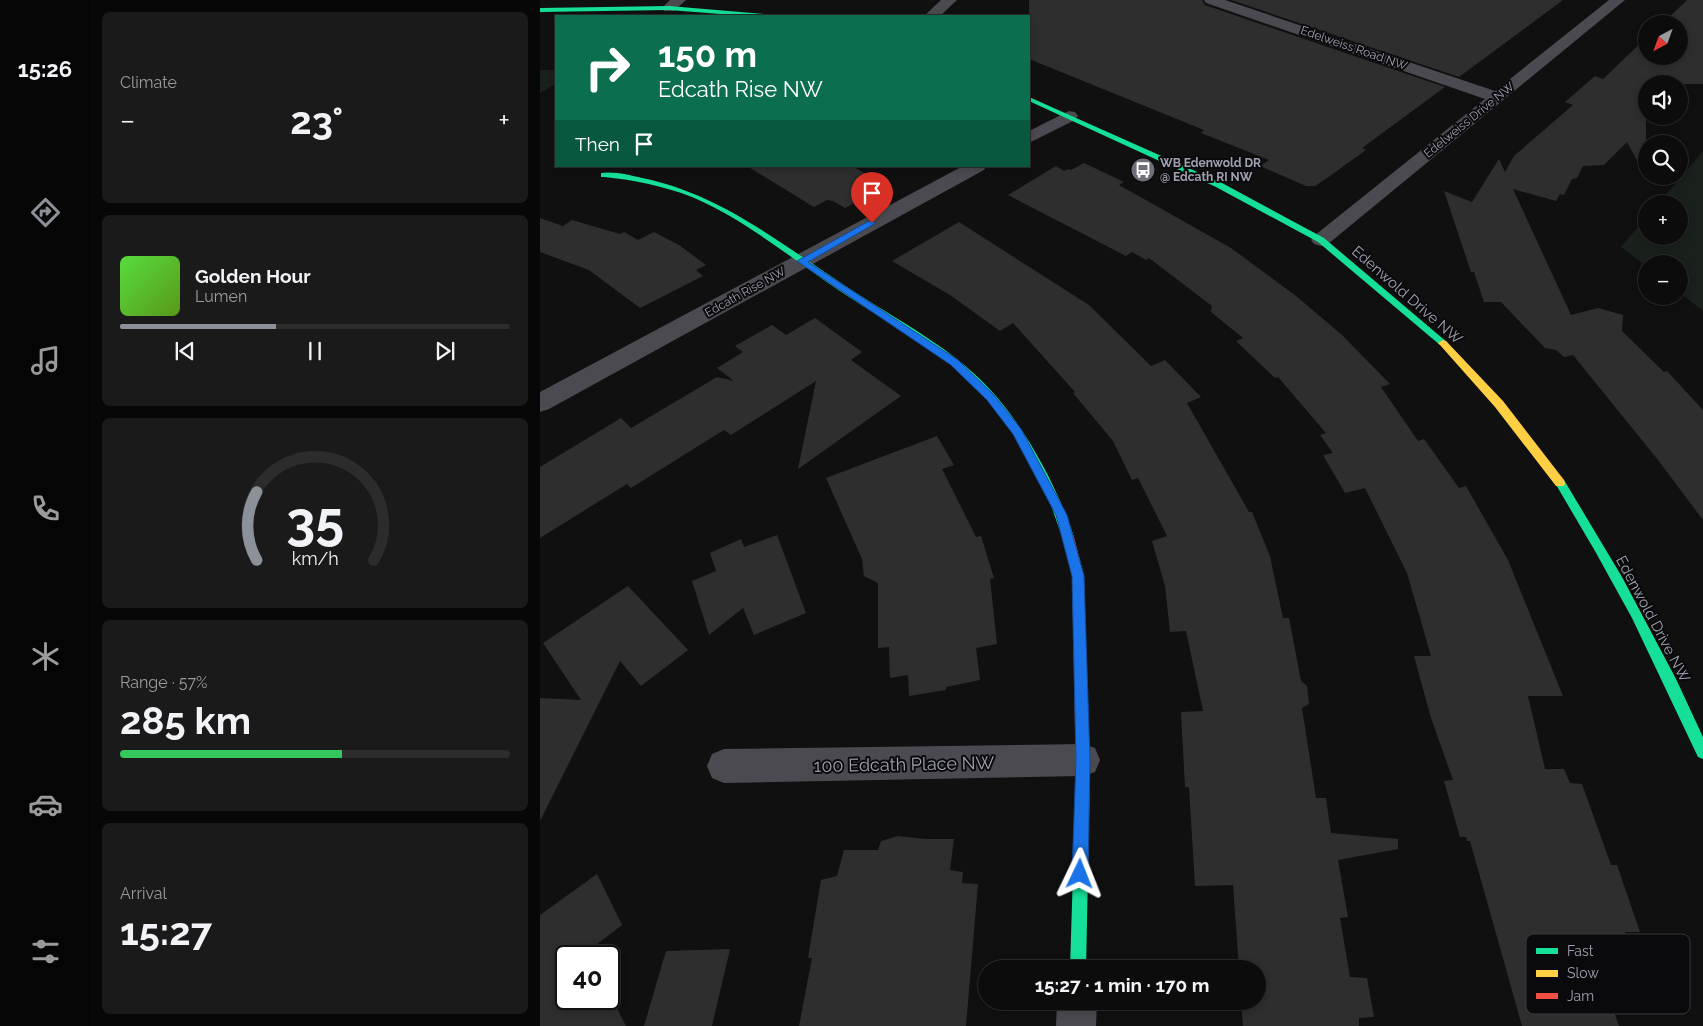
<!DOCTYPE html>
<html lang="en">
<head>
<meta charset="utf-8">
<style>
	body { margin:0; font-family:Raleway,sans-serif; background:#1a1a1a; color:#f1f3f6; height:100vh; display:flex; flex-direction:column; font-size:19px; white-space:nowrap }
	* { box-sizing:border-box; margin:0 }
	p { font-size:16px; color:#9a9b9d }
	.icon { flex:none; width:28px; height:28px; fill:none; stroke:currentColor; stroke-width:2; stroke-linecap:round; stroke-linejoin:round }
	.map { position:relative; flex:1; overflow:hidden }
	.details { display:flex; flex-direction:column; gap:12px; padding:12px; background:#070707; width:450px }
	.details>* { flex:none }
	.top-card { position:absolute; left:15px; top:15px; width:475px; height:152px; border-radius:0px; box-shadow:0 2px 8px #0003,0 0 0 1px #2c2c2d; background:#0b6e4f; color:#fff; overflow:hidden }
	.needle { width:32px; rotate:221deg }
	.controls { position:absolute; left:1098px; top:15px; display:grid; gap:10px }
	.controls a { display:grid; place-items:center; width:50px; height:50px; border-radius:50%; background:#0c0c0c; box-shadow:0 2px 8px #0003,0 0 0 1px #2c2c2d; font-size:25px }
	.speed { position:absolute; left:15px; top:945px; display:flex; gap:10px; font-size:25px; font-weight:700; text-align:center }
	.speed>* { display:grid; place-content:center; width:65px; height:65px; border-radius:50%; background:#0c0c0c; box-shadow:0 2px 8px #0003,0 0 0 1px #2c2c2d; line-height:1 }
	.speed .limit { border:2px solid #111; border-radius:8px; background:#fff; color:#111 }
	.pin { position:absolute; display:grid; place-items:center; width:42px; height:42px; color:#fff; margin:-51px -21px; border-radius:50% 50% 50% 0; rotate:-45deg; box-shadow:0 0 5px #0007 }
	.pin .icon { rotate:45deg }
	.me { position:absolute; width:55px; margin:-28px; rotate:2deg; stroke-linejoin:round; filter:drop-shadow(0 0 4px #0008) }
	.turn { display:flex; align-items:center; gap:18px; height:105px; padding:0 20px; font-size:22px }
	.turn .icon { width:65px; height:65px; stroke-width:2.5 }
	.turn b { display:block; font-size:35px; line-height:42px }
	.then { display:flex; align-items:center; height:48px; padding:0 20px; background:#0003; gap:10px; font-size:19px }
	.big { font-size:38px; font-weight:700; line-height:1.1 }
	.details .card { flex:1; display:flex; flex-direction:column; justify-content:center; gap:8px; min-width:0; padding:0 18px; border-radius:8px; background:#1a1a1a }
	.details .dial { align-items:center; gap:0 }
	.dial svg { height:130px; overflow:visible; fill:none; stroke:#2c2c2d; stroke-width:7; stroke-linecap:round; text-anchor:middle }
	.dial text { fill:#f1f3f6; stroke:none }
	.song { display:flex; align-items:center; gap:15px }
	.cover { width:60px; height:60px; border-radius:8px; background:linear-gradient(135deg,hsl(110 70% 55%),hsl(90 70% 35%)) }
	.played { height:5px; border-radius:2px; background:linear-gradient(90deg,#8c9099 40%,#2c2c2d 40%) }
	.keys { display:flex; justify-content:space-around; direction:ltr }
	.heat { display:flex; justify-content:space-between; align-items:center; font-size:28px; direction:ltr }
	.charge { height:8px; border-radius:4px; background:linear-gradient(90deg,#34c759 57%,#2c2c2d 0) }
	.trip { position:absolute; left:438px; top:960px; width:288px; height:50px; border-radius:25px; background:#0c0c0c; box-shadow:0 2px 8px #0003,0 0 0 1px #2c2c2d; font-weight:700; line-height:50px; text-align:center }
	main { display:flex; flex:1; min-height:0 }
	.dock { display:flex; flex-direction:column; width:90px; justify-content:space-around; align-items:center; background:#050505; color:#9a9b9d }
	.dock .icon { width:35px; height:35px }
	.dock .active { color:#8c9099 }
	.dock b { font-size:22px; color:#f1f3f6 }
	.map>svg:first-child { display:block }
</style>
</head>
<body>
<main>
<nav class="dock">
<b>15:26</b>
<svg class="icon active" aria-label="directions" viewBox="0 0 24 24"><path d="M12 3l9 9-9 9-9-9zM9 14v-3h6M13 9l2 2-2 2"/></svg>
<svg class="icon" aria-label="music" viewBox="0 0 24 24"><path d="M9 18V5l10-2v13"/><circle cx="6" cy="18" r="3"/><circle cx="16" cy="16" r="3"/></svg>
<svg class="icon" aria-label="phone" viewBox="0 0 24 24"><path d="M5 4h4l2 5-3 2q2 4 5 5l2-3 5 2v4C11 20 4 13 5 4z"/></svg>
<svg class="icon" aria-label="climate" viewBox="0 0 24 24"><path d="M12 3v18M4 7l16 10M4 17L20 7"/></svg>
<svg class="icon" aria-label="car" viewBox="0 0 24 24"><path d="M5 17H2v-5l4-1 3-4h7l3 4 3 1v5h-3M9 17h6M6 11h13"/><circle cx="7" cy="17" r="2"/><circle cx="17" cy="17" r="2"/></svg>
<svg class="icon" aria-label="filters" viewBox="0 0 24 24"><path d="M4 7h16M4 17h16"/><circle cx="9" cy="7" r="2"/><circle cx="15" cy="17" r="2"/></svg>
</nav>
<section class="details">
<div class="card"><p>Climate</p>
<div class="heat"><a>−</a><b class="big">23°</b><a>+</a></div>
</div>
<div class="card">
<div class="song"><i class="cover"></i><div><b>Golden Hour</b><p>Lumen</p></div></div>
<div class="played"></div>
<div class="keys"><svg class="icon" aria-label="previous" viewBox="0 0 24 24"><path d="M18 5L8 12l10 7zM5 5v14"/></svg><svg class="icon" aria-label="pause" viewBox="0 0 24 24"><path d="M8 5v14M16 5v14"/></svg><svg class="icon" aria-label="next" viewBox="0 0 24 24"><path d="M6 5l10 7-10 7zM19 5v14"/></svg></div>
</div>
<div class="card dial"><svg viewBox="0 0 100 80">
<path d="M14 69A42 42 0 1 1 86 69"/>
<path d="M14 69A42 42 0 0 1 14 27" stroke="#8c9099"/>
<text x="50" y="56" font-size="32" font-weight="700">35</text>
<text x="50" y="72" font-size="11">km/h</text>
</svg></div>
<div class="card"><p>Range · 57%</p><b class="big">285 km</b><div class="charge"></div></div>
<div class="card"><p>Arrival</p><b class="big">15:27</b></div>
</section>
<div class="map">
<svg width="1163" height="1026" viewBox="0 0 1163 1026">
	<rect width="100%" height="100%" fill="#101010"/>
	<g fill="#1a201b">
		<polygon points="0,70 16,70 16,84 0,93"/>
		<polygon points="1163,151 1163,311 1139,292 1139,264 1106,264 1106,266 1081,247 1106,218 1106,236 1139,236 1139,204 1118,204"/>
	</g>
	<g fill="#2e2e2f">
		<polygon points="489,0 662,0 665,5 905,87 822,148 826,150 787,178 775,186 766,186 720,166 729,160 661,133 664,130 489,59"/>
		<polygon points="691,0 1023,0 919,77"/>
		<polygon points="1147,0 1163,0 1163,84 1106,84 1106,177 1087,142 1064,165 1043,166 1037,178 1032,179 1024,195 1020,194 1016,201 973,189 1031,315 1058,308 1083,315 1082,331 1124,372 1127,371 1163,410 1163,520 1118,460 1033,355 1024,357 1016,350 1005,348 961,302 944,302 934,272 931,272 904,191 932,202 959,159 965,172 974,156 1033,105 1025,102 1055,76 1063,79 1106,38 1106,56 1139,56 1139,24 1122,24"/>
		<polygon points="544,163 584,182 579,185 691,248 756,296 802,335 850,384 841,387 878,441 884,439 919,488 926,486 968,560 1023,696 988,696 1005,769 1024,769 1030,783 1042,784 1071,865 1077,865 1100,932 1085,932 1090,949 1052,951 1079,1026 982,1026 930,841 927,841 926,837 920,837 904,781 913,780 891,718 874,656 891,656 867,573 825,488 805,493 783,455 793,453 780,435 786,433 738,377 735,378 696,341 703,338 671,312 672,306 609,258 606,260 592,252 586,256 468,195 516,166 524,171 528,169 531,170"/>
		<polygon points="207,166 312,166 348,186 305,208 293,201 287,200 274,207"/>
		<polygon points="0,218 23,226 32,220 80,234 84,232 98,240 114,232 139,245 166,265 156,270 163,276 100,308 49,270 0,252"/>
		<polygon points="419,222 549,305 611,366 625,360 661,397 647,403 709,512 712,512 730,556 743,618 749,618 761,681 767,686 769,704 762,708 776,798 786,798 791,833 858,839 858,849 798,860 808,917 800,918 810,977 827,978 834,1017 819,1018 819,1026 703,1026 701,1001 716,1001 716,969 699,969 693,885 655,886 649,787 645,787 641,712 663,711 646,631 630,632 625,586 612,541 627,536 598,478 592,480 573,441 533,393 535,392 473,323 460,331 410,295 352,261"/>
		<polygon points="275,318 322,352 311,360 361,396 258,469 276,381 191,435 184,430 91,488 87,484 0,538 0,467 81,418 91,428 177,377 194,381 177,368 203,352 195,346 232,325 246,335"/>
		<polygon points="397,436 414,465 402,469 436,537 441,536 454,578 450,579 457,644 436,648 440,680 406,687 406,690 369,696 368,675 350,678 349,647 338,648 338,583 324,576 322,559 286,478"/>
		<polygon points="237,535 266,613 214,635 203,608 169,635 152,581 176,571 170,553 201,539 204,547"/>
		<polygon points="88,586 148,650 101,686 80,661 0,821 0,698 41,700 3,643"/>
		<polygon points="358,836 385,839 414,839 410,870 423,872 422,883 438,884 426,1026 259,1026 272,958 268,958 281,880 297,876 304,850 338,850 341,841"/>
		<polygon points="57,874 82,925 48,951 50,956 26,956 26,999 69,999 69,993 86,1026 0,1026 0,915"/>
		<polygon points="190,949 172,1026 104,1026 126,951"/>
	</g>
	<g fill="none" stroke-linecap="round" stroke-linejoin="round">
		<g fill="#4a4a50" fill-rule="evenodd">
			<polygon points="130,0 146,0 134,11 124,11 122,8"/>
			<polygon points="401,0 417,0 400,16 384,16"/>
			<polygon points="664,0 685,0 955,91 1069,0 1085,0 788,244 781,246 774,244 771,240 774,236 945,99 666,3"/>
			<polygon points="529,111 535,112 538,116 535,120 489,143 489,131"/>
			<polygon points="423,166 446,166 444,170 9,409 0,412 0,392"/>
			<polygon points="543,744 555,748 560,760 555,772 543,776 184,783 172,778 167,766 172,754 184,749"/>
			<polygon points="517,1001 557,1001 556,1026 516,1026"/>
		</g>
		<g fill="#16e098" fill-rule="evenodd">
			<polygon points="129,6 224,14 227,16 206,16 129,10 0,12 0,8"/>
			<polygon points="489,97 682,183 784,238 908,343 906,345 900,345 778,242 676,187 489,101"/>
			<path d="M 61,173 C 74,171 90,175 102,178 C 181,194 241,244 307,287 C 358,321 416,349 456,396 C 490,436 517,487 534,537 L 532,540 L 524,540 C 518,528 515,514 509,501 C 494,466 474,430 449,401 C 409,353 350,325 300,291 C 252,259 206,220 152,197 C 124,186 94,180 64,177 L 61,177 Z"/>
			<polygon points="1020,479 1024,480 1082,577 1136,679 1163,737 1163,759 1158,757 1092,618 1055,551 1015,483"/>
			<polygon points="543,768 548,770 550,775 546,969 530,969 536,775 538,770"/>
		</g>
		<polygon fill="#ffcf43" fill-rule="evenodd" points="903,340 906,341 963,401 1024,480 1025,483 1024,486 1016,486 955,407 900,345 898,343"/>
		<polygon fill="#f24e42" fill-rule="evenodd" points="528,532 532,534 534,537 544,576 550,775 548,780 543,782 538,780 536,775 532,576 522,537 524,534"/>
	</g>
	<polygon fill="#1a73e8" stroke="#114b97" points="329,221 336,223 268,262 418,360 454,395 481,429 527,515 544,576 550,760 548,874 545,879 540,881 535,879 532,874 536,760 532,576 516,515 473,434 447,400 411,365 257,261"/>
	<defs>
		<symbol id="bus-disc" viewBox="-11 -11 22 22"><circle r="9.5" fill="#6e6f79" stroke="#0a0a0c"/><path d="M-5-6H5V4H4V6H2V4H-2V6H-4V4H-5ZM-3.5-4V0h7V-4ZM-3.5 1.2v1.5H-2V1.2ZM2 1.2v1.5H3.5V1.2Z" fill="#fff"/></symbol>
	</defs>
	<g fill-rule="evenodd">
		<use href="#bus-disc" x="589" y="156" width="28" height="28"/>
	</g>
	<g text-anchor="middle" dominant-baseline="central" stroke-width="4" stroke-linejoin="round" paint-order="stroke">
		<g font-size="12" fill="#a0a2b2" stroke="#0a0a0c">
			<text transform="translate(814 48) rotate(19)">Edelweiss Road NW</text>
			<text transform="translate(929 120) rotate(-39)">Edelweiss Drive NW</text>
			<text transform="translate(205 292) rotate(-29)">Edcath Rise NW</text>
		</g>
		<g font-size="12" font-weight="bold" fill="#a0a2b2" stroke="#0a0a0c" text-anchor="start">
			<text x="620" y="163">WB Edenwold DR<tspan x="620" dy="14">@ Edcath RI NW</tspan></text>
		</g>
		<g font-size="15" fill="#a0a2b2" stroke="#0a0a0c">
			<text transform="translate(867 295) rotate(41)">Edenwold Drive NW</text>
			<text transform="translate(1113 619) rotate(62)">Edenwold Drive NW</text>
		</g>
		<g font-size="18" fill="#a0a2b2" stroke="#0a0a0c">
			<text transform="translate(364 764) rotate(-1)">100 Edcath Place NW</text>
		</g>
	</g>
	<rect x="986" y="934" width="164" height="80" rx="8" fill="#0a0a0c" stroke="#37383e" stroke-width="1"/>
	<rect x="996" y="948" width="22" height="6" fill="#16e098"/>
	<rect x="996" y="970" width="22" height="7" fill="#ffcf43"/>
	<rect x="996" y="993" width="22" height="6" fill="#f24e42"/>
	<g font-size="14" fill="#a0a2b2">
		<text x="1027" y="956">Fast</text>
		<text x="1027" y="978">Slow</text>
		<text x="1027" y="1001">Jam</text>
	</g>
</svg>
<div class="controls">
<a><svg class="needle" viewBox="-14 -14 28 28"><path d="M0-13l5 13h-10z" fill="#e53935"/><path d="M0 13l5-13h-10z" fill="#9a9b9d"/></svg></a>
<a><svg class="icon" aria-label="sound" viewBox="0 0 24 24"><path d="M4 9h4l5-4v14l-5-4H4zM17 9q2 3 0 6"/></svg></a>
<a><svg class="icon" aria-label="search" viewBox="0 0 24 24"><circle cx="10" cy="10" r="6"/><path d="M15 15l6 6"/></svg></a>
<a>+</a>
<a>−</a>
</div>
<div class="speed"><div class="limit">40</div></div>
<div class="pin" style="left:332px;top:223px;background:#d93025"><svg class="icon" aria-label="arrive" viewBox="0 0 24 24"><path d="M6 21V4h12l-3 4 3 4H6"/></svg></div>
<svg class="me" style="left:540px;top:874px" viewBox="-20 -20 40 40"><path d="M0-17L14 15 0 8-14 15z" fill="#1a73e8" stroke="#fff" stroke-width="4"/></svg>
<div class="trip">15:27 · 1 min · 170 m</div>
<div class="top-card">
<div class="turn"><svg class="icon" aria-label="right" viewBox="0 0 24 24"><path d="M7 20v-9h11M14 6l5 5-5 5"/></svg><div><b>150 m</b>Edcath Rise NW</div></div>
<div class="then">Then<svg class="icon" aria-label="arrive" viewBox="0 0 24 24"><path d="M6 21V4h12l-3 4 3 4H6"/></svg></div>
</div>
</div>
</main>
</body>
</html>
